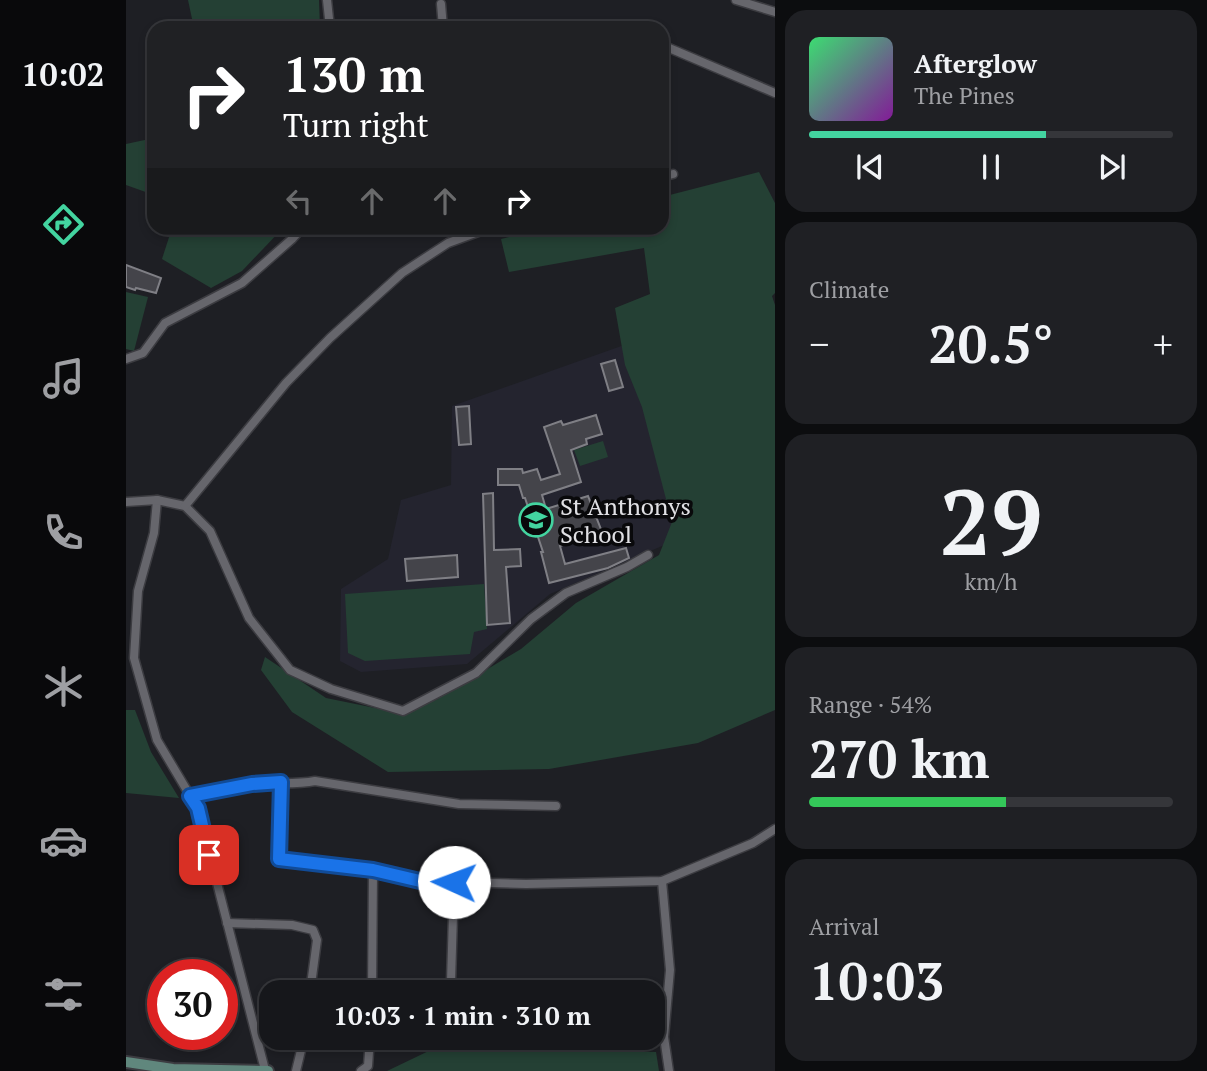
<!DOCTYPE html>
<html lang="en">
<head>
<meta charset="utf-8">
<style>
	body { margin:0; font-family:"PT Serif",serif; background:#1f2024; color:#f1f3f6; height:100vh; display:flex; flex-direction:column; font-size:26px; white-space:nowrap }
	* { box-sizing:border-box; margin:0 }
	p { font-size:23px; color:#9e9fa3 }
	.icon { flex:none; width:38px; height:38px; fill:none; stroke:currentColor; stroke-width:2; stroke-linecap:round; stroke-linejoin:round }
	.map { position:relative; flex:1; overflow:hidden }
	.details { display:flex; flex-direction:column; gap:10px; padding:10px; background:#0c0d0f; width:432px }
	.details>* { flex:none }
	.guide { position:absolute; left:21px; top:21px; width:522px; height:214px; border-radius:21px; box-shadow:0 4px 10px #0003,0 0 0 2px #35363a; background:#202124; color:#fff; overflow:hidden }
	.speed { position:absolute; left:21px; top:959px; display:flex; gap:14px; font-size:35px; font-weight:700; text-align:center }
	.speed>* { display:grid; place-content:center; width:91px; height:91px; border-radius:50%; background:#16171b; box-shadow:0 4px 10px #0003,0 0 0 2px #35363a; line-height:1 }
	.speed .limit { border:10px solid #d22; background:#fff; color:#111 }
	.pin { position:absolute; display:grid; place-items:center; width:60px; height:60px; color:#fff; margin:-30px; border-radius:14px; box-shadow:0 4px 10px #0006 }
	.me { position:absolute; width:77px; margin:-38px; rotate:272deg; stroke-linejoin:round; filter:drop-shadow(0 0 5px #0008) }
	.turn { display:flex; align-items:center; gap:24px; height:147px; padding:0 21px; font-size:32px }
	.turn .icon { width:91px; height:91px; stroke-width:2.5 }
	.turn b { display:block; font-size:49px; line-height:60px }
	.lanes { display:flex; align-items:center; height:66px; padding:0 21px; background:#0003; justify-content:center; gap:35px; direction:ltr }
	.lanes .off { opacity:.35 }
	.big { font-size:52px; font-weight:800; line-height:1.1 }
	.details .widget { flex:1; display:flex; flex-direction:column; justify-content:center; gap:10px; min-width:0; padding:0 24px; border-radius:21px; background:#1f2024 }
	.details .dial { align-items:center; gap:0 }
	.dial b { font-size:91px; line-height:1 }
	.song { display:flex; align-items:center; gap:21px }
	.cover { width:84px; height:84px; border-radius:10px; background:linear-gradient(135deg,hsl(140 70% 55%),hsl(290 70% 35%)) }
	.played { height:7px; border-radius:4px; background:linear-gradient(90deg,#43d4a0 65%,#35363a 65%) }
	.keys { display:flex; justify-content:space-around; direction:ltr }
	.heat { display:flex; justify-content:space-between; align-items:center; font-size:38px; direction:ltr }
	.charge { height:10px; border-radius:5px; background:linear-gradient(90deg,#34c759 54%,#35363a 0) }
	.trip { position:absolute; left:133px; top:980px; width:406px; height:70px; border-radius:21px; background:#16171b; box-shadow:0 4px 10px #0003,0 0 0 2px #35363a; font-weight:800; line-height:70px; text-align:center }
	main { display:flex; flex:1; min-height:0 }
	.tabs { display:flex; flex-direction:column; width:126px; justify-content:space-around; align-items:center; background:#09090b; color:#9e9fa3 }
	.tabs .icon { width:49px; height:49px }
	.tabs .current { color:#43d4a0 }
	.tabs b { font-size:32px; color:#f1f3f6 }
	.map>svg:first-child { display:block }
</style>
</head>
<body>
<main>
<nav class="tabs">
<b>10:02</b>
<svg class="icon current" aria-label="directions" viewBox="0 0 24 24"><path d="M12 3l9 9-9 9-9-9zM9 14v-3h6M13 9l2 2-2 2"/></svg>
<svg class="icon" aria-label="music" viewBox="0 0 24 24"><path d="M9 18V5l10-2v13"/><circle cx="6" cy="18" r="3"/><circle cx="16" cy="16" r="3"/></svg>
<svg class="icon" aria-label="phone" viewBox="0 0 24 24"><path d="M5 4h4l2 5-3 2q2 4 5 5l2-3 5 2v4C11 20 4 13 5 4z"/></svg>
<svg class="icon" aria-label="climate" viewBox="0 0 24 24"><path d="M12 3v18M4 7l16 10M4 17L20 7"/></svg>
<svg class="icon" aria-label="car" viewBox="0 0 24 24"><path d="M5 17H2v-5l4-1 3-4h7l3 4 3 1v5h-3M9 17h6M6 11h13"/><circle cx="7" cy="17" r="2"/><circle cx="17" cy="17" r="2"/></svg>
<svg class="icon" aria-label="filters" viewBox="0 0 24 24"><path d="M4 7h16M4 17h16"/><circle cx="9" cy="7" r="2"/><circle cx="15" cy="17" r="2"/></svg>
</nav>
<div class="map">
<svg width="649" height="1071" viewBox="0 0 649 1071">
	<rect width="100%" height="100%" fill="#1e1f24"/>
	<polygon fill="#24242f" points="501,344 547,479 550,540 424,594 341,664 235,672 214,661 215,589 262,559 275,500 325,485 326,406"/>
	<g fill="#244034">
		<polygon points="62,0 193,0 194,28 68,28"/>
		<polygon points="28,138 28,195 0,185 0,144"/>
		<polygon points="633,172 649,203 649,293 646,296 649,305 649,710 572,743 423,769 262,772 166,712 135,670 139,657 200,698 264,711 310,700 395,649 450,603 533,555 546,522 516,407 499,365 489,308 524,294 518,248 383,272 375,239 420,228 536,228 536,197"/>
		<polygon points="46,228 157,228 116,271 85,288 36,259"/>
		<polygon points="0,292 22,297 8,351 0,349"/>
		<polygon points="477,441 482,457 454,466 448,450"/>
		<polygon points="358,584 361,629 348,632 344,654 239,661 222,653 219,594"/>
		<polygon points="0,710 9,710 25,752 53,798 0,793"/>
		<polygon points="311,1047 530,1052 533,1071 261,1071"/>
	</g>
	<g fill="#44444a" stroke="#7f7f85" stroke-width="2">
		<polygon points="0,265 35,278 30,293 10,288 9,290 0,287"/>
		<polygon points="489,360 497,387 483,391 475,364"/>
		<polygon points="343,406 345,444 333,445 330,407"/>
		<polygon points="470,415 476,434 460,439 461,444 445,450 455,482 416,495 420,509 462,496 476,532 434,546 439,564 500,548 503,558 482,568 423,583 415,552 417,552 399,498 397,498 393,485 372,485 372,469 396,469 397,473 411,469 415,480 434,474 418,427 435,421 437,425"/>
		<polygon points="367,493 368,550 394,549 395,566 380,567 384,623 361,625 357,494"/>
		<polygon points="331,555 332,577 281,581 279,559"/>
	</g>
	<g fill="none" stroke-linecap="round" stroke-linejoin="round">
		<defs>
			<g id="street">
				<polyline points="201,0 204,28"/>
				<polyline points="610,0 649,12"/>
				<polyline points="315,4 317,28"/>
				<polyline points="536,45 649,93"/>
				<polyline points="536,177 547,174"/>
				<polyline points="0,359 17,353 39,323 116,283 166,239 176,228"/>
				<polyline points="31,500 28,533 12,591 8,658 31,740 72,809 139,1070"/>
				<polyline points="0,502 31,500 59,506 84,531 123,618 164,670 205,689 277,711 350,673 405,619 440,593 501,567 522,555"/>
				<polyline points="59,506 160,383 204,338 276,273 322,243 363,228"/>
				<polyline points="155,782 154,859 247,870 294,881 400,884 536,881 627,843 649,829"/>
				<path d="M 64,796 C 86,792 108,785 129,784 C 150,782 169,785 189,781 L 333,804 L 430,806"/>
				<polyline points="536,881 544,970 538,1037 543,1071"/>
				<polyline points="101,923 166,925 187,930 191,940 184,992"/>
				<polyline points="325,981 328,882"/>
				<polyline points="246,992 247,870"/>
				<polyline points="170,1071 178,1038"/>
				<polyline points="235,1071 242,1066 244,1038"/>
			</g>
			<polyline id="secondary" points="0,1062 47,1069 142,1071"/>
		</defs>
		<use href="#street" stroke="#3c3c41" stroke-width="11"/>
		<use href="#secondary" stroke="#3c3c41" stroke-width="14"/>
		<use href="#street" stroke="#66666c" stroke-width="8"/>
		<use href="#secondary" stroke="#60877d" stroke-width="10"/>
	</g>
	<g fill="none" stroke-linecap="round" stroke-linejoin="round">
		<defs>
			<polyline id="route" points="83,855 72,808 64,796 126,784 155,782 153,859 247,870 294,881 328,882"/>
		</defs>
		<use href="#route" stroke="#114b97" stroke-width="18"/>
		<use href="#route" stroke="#1a73e8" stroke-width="12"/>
	</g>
	<defs>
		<symbol id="school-ring" viewBox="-11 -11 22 22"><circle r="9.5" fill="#09090b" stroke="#43d4a0" stroke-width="1.5"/><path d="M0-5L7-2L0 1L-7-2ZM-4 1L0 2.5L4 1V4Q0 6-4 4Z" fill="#43d4a0"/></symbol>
	</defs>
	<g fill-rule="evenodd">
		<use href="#school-ring" x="391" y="501" width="38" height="38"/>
	</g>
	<g text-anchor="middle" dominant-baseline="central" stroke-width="7" stroke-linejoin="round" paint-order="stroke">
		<g font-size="24" fill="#e0e0e4" stroke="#09090b" text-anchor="start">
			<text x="434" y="506">St Anthonys<tspan x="434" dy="28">School</tspan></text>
		</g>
	</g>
</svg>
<div class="speed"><div class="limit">30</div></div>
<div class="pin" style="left:83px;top:855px;background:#d93025"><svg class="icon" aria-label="arrive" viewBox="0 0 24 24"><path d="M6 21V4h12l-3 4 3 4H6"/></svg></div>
<svg class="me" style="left:328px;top:882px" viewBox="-20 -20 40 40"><circle r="19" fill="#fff"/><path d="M0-13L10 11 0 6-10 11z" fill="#1a73e8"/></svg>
<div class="trip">10:03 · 1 min · 310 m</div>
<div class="guide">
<div class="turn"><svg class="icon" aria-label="right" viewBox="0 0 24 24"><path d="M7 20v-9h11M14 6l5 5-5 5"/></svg><div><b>130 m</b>Turn right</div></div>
<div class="lanes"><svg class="icon off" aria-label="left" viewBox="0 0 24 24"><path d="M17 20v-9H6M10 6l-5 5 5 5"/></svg><svg class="icon off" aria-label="ahead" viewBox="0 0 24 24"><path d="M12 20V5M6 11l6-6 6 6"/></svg><svg class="icon off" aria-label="ahead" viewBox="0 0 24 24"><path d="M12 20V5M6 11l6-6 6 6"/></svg><svg class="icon" aria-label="right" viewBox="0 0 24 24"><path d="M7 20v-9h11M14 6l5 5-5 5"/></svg></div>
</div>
</div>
<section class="details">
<div class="widget">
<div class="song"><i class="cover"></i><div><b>Afterglow</b><p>The Pines</p></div></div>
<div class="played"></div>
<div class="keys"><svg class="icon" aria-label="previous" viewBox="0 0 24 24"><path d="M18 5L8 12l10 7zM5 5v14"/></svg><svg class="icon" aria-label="pause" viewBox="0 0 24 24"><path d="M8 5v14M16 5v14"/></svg><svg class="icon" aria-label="next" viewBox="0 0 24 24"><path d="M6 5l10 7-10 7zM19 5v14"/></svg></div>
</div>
<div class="widget"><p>Climate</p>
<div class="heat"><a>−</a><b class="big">20.5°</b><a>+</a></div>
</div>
<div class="widget dial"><b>29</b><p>km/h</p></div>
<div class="widget"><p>Range · 54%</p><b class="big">270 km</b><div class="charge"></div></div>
<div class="widget"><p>Arrival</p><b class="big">10:03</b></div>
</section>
</main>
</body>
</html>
